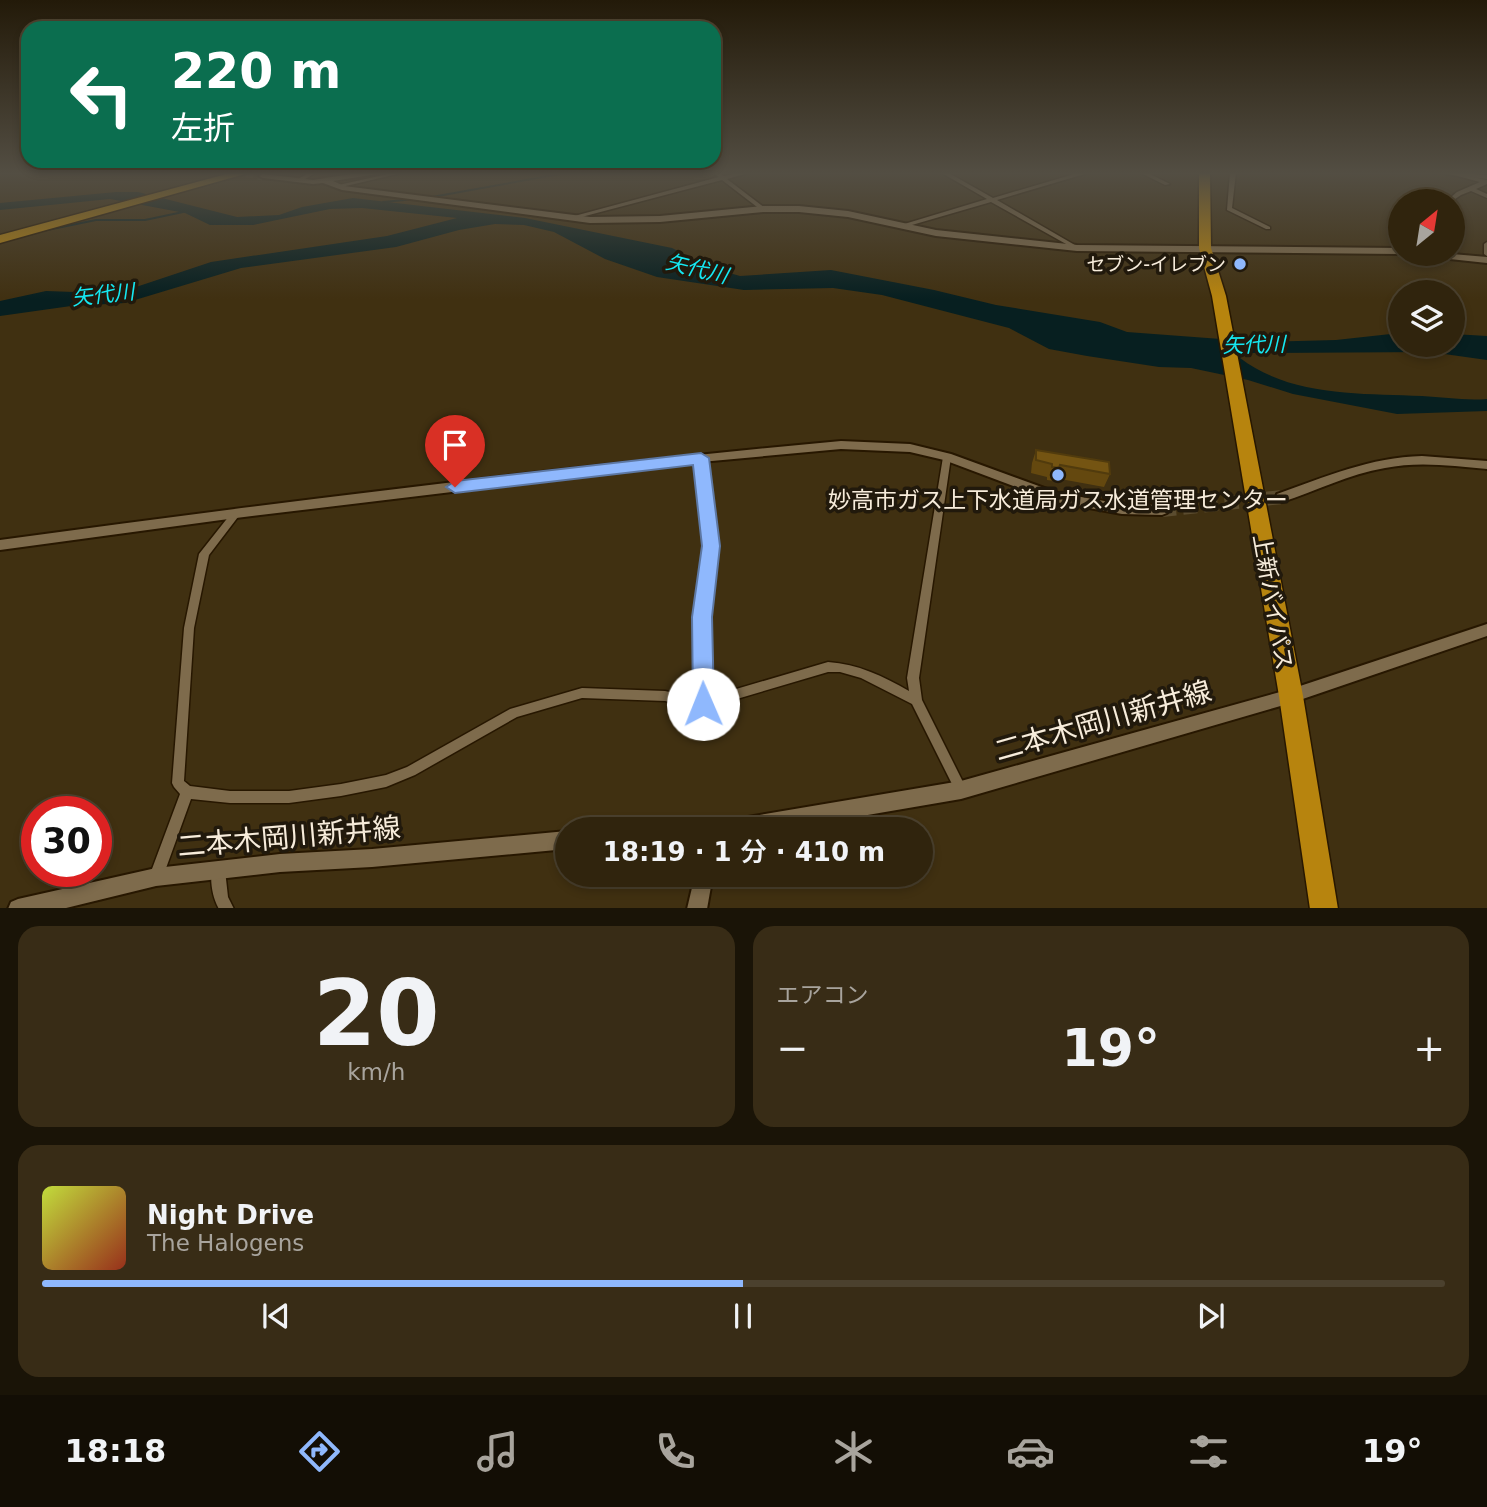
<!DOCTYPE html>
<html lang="ja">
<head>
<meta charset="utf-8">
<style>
	body { margin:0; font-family:"DejaVu Sans","Noto Sans JP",sans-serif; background:#382c16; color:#f1f3f6; height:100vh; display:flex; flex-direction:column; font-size:26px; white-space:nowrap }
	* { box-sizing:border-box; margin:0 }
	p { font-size:23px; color:#a8a49d }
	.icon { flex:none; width:38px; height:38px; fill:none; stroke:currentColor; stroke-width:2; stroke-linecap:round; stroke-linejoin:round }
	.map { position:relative; height:908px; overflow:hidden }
	.side { display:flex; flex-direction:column; gap:18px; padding:18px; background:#1a1407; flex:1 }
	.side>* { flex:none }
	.top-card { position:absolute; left:21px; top:21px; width:700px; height:147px; border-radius:21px; box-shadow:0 4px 10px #0003,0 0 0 2px #4b412e; background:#0b6e4f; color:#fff; overflow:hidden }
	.needle { width:46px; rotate:30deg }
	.controls { position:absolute; left:1388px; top:189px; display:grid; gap:14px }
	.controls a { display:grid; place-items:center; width:77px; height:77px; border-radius:50%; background:#30240d; box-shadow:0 4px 10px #0003,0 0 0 2px #4b412e; font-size:35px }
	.speed { position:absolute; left:21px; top:796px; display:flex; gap:14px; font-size:35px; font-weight:700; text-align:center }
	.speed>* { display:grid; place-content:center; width:91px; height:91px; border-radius:50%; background:#30240d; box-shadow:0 4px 10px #0003,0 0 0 2px #4b412e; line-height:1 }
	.speed .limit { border:10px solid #d22; background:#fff; color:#111 }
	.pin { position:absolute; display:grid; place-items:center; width:60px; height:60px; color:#fff; margin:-72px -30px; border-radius:50% 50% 50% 0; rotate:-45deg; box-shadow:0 0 7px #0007 }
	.pin .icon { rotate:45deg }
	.me { position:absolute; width:77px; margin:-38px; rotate:359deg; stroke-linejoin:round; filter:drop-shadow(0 0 5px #0008) }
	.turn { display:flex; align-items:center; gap:24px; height:147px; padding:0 35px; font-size:32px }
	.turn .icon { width:91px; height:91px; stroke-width:2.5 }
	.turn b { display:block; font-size:49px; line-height:60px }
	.big { font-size:52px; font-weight:600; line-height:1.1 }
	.side .widget { flex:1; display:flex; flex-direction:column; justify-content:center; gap:10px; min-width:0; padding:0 24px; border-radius:21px; background:#382c16 }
	.side .dial { align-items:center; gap:0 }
	.dial b { font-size:91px; line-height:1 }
	.song { display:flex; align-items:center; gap:21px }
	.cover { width:84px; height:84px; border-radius:10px; background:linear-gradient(135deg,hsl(70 70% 55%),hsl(10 70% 35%)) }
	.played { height:7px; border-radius:4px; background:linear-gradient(90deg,#8fb8fd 50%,#4b412e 50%) }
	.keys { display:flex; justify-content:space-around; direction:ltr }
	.heat { display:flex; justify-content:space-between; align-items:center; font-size:38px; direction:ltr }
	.side .tiles { flex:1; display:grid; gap:18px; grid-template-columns:1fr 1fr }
	.widget:last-child { grid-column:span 2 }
	.trip { position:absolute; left:555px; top:817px; width:378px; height:70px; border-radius:35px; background:#30240d; box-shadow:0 4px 10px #0003,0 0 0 2px #4b412e; font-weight:600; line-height:70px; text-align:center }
	.dock { display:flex; height:112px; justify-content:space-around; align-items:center; background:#130e05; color:#a8a49d }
	.dock .icon { width:49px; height:49px }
	.dock .on { color:#8fb8fd }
	.dock b { font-size:32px; color:#f1f3f6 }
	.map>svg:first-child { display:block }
</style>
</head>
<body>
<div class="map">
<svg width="1487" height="909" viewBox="0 0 1487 909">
	<rect width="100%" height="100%" fill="#403011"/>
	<path fill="#071f20" d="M 116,192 L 138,192 L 237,217 L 279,215 L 302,207 L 353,198 L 525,218 L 672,248 L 712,268 L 740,276 L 831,270 L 934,290 L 996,305 L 1100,322 L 1127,332 L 1261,342 L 1336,340 L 1400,333 L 1400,345 L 1452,345 L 1453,334 L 1487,336 L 1487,360 L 1430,352 L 1248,353 L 1240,358 C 1292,397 1360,393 1422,396 C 1444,397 1465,401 1487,399 L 1487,411 L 1397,414 L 1293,394 L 1248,380 L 1191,368 L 1159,367 L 1087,356 L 1049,349 L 1009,328 L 882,295 L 833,288 L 744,290 L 657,277 L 605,259 L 554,232 L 524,225 L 495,224 L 459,230 L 396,247 L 241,268 L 125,303 L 71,306 L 0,316 L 0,301 L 46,291 L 102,293 L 136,287 L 211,262 L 387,236 L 457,218 L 362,208 L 330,209 L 253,225 L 210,225 L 185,213 L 110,199 L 0,210 L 0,203 Z"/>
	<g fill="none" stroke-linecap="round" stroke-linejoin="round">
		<g stroke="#071f20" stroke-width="2">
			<polyline points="432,197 571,172"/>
			<polyline points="383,202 415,199"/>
			<polyline points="42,231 96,220 145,220 183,212"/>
		</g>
		<polyline stroke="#5b4c2f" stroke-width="9" stroke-dasharray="9 4.5" stroke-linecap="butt" points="245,172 263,176"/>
		<polyline stroke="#5b4c2f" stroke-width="14" stroke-dasharray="14 7" stroke-linecap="butt" points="1162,510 1282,497"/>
		<defs>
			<g id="street">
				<polygon points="310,172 317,172 300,182 295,181"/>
				<polygon points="397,172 406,172 337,188 334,186"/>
				<polygon points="712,172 718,172 724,176 741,172 749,172 748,173 727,179 765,208 765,210 761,210 722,180 570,220 567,218 719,177"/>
				<polygon points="940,172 947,172 993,198 1081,172 1089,172 1088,173 997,200 1080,248 1075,249 991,202 905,227 901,227 901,225 987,199"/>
				<polygon points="1139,172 1146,172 1170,184 1165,185"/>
				<polygon points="1230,172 1236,172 1232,208 1270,227 1270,229 1266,229 1227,210"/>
				<polygon points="1450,172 1487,180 1487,184 1476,189 1487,194 1487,198 1471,191 1461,195 1455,199 1459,206 1455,214 1452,216 1452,201 1450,201 1450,198 1457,192 1480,182 1450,174"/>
				<polygon points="1487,242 1487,256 1484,254 1484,244"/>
				<path d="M 947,454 L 951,457 L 919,678 L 922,700 L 967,790 L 965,794 L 961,796 L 957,794 L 912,704 L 861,678 L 840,672 L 828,672 L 703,709 L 665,701 L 582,698 L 517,717 L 415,775 L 386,787 L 341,796 L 289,803 L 230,803 L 191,799 L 161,882 L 156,884 L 151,882 L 149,877 L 180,794 L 174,787 L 172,783 L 184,628 L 199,554 L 233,511 L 239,511 L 241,513 L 209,555 L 194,628 L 184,781 L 190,786 L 230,791 L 289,791 L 341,784 L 386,775 L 407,767 L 510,709 L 582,688 L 665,691 L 697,698 L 697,617 L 706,546 L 697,458 L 701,455 L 705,458 L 716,546 L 707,617 L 709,697 L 828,662 C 858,664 883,676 909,691 L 907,678 L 943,457 Z"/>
				<path d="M 218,863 L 223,865 L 225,870 L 228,897 L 234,909 L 219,909 C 212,897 209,878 213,865 Z"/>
			</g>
			<g id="secondary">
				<polygon points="364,172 381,172 377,174 333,181 344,186 590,217 660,216 763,206 799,206 848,211 936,230 1077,245 1400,248 1400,254 1077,251 936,236 848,217 799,212 763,212 660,222 590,223 342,190 323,183 313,184 263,178 259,176 263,174 313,180"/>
				<polygon points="1443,172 1487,175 1487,179 1447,174"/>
				<polygon points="1426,254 1452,254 1487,257 1487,263 1431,257"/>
				<path d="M 841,441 L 910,444 L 951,454 L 1058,493 L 1122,504 L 1162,505 L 1167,507 L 1169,510 L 1167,513 L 1162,515 L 1122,514 L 1056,502 L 944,460 L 910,452 L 841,449 L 701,462 L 236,518 L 0,550 L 0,540 C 280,502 560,467 841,441 Z"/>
				<path d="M 1422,456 L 1487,461 L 1487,469 C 1453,466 1419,461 1385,468 C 1349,474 1316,491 1282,502 L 1277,500 L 1276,497 L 1277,494 C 1325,477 1371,457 1422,456 Z"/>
				<polygon points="1487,624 1487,636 1291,703 961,799 780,830 715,830 718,824 724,821 961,781 1291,689"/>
				<polygon points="567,831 567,849 372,867 280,872 156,886 62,909 8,909 11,902 18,899 156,868 280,854 372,849"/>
				<polygon points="695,875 713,875 707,909 687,909"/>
			</g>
			<g id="highway">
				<polygon points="234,172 252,172 0,243 0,235"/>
				<polygon points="1199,172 1210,172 1211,248 1226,296 1303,696 1338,909 1310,909 1279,696 1212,296 1199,248"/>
			</g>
		</defs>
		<use href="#street" stroke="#271700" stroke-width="3"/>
		<use href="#secondary" stroke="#271700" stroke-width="4"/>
		<use href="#highway" stroke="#271700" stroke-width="3"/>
		<use href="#street" fill="#7e6b4c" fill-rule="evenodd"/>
		<use href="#secondary" fill="#7e6b4c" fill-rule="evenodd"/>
		<use href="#highway" fill="#b7840e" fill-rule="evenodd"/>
	</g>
	<polygon fill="#64480f" points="1036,450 1110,474 1104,487 1055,478 1054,481 1047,480 1047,477 1031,473 1032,463"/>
	<polygon fill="#745412" stroke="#513b0d" stroke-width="2" points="1036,450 1109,462 1110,474 1060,465 1059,468 1052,467 1052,464 1036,460"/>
	<linearGradient id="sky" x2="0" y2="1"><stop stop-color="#231a09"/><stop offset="0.58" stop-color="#534e43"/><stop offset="1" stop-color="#534e43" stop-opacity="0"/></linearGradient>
	<rect width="1487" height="299" fill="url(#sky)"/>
	<polygon fill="#8fb8fd" stroke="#5d78a4" stroke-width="2" points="701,453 709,458 720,546 712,617 714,704 711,711 703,714 696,711 693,704 692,617 702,546 693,465 455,493 446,487 455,481"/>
	<g fill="#8fb8fd" stroke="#21190c" stroke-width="2.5">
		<circle cx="1240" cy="264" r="7"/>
		<circle cx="1058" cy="475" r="7"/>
	</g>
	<g text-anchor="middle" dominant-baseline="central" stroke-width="7" stroke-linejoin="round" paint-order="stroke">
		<g font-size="19" fill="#f7ecdb" stroke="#21190c" text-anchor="end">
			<text x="1226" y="264">セブン-イレブン</text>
		</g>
		<g font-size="21" font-style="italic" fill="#15e8f2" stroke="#21190c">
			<text transform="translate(697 269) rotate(14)">矢代川</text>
			<text transform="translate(103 295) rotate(-6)">矢代川</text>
			<text transform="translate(1254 345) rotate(-1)">矢代川</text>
		</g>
		<g font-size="23" fill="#f7ecdb" stroke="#21190c">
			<text x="1058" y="500">妙高市ガス上下水道局ガス水道管理センター</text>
		</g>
		<g font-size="23" fill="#f7ecdb" stroke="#21190c">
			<text transform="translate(1273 602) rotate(80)">上新バイパス</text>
		</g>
		<g font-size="28" fill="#f7ecdb" stroke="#21190c">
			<text transform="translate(1103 721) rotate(-16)">二本木岡川新井線</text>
			<text transform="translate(289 837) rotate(-5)">二本木岡川新井線</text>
		</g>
	</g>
</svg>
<div class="controls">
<a><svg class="needle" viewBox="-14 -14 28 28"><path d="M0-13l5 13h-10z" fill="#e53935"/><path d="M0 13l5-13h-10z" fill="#a8a49d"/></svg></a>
<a><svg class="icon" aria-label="layers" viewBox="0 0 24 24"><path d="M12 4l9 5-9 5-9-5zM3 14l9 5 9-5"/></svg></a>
</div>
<div class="speed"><div class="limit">30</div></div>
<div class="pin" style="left:455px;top:487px;background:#d93025"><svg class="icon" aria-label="arrive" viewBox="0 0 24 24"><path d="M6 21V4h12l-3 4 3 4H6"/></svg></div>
<svg class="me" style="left:703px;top:704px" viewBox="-20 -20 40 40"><circle r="19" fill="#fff"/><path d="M0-13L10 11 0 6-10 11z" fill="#8fb8fd"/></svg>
<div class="trip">18:19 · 1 分 · 410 m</div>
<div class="top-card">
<div class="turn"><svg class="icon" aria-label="left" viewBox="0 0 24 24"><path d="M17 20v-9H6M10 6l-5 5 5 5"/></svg><div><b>220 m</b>左折</div></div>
</div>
</div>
<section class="side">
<div class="tiles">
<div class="widget dial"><b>20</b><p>km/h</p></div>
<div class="widget"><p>エアコン</p>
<div class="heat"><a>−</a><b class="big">19°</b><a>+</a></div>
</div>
<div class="widget">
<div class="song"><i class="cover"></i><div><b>Night Drive</b><p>The Halogens</p></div></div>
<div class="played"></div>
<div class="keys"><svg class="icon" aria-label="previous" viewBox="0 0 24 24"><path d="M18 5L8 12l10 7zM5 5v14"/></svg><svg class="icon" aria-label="pause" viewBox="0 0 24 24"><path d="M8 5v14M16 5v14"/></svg><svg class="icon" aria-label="next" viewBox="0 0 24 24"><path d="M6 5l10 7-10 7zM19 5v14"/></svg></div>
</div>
</div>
</section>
<nav class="dock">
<b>18:18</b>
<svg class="icon on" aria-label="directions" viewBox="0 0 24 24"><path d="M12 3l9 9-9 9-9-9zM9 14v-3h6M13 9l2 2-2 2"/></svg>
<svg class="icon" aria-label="music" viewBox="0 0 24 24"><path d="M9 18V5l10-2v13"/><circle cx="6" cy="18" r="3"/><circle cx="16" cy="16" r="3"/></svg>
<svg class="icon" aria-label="phone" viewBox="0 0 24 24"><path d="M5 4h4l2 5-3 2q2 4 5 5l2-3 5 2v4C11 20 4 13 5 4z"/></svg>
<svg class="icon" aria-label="climate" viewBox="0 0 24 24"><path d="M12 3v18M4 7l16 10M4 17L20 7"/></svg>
<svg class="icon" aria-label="car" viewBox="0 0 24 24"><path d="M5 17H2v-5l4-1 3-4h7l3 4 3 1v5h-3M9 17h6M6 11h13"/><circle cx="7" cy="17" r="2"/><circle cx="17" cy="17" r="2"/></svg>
<svg class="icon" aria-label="filters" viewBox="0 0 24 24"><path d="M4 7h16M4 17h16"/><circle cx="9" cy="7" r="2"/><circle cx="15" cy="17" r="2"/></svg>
<b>19°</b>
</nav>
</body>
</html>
